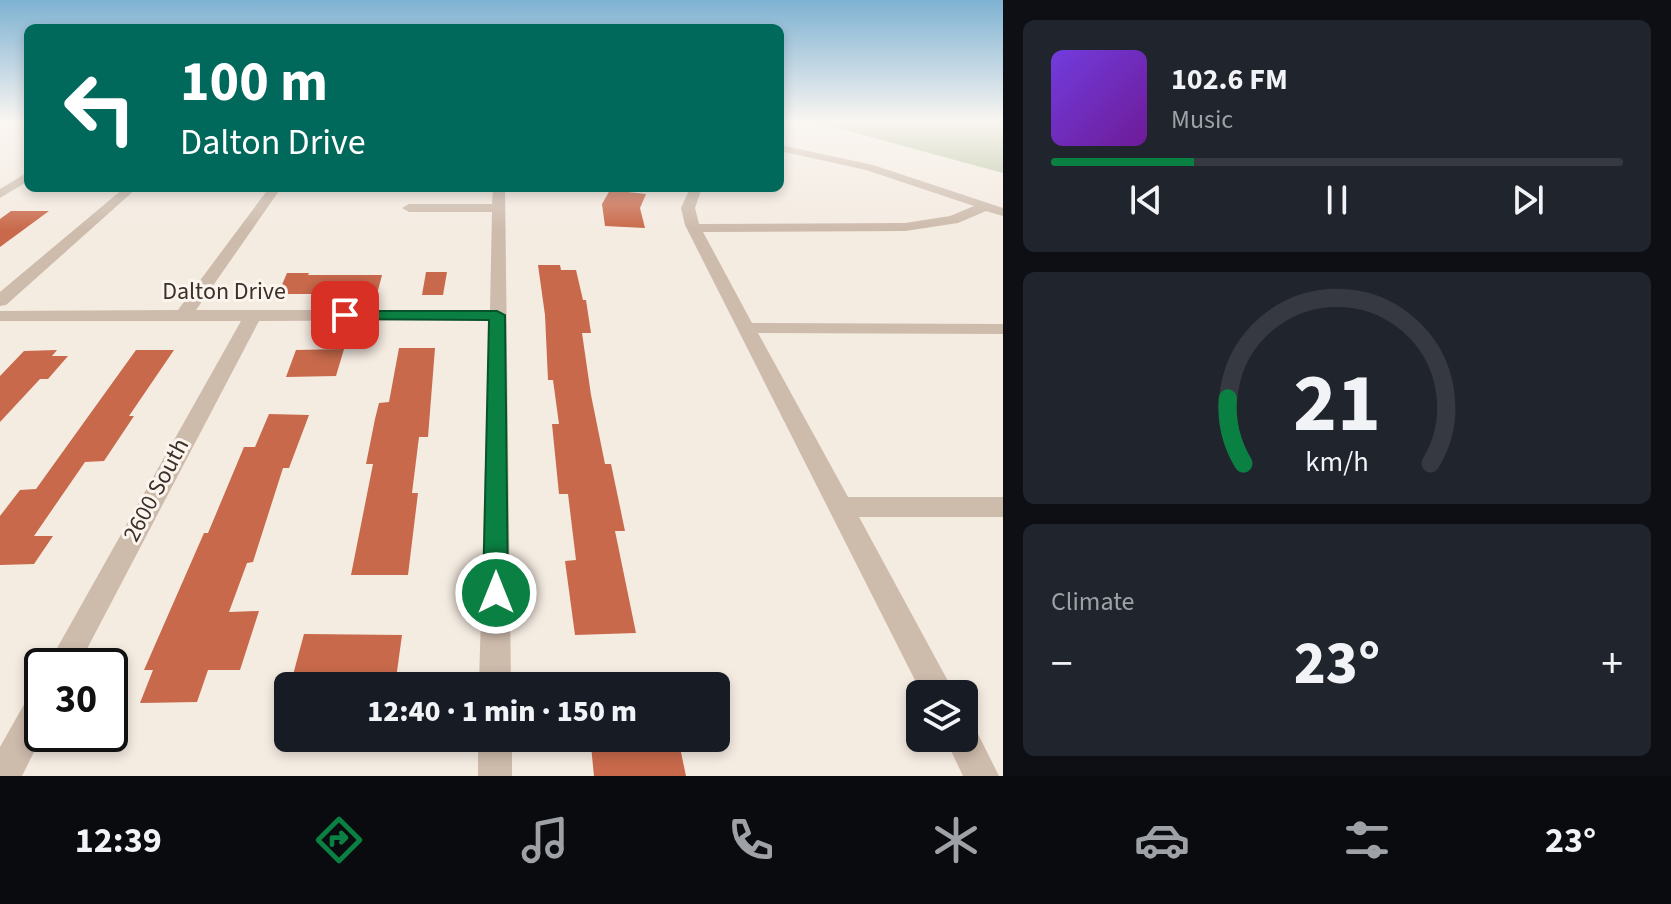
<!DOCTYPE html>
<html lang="en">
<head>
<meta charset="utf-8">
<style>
	body { margin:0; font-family:"Source Sans 3",sans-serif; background:#20242c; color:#f1f3f6; height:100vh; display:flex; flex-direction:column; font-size:30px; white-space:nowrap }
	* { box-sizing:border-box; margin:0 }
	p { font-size:26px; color:#9ea1a6 }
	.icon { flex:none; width:44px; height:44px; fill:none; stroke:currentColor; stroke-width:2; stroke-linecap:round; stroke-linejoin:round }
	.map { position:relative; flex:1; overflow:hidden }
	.drawer { display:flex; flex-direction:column; gap:20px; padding:20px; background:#0d0f14; width:668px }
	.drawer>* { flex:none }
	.banner { position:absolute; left:24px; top:24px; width:760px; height:168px; border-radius:12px; box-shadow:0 4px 12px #0003; background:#00695c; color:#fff; overflow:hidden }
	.buttons { position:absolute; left:906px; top:680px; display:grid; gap:16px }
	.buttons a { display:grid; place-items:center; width:72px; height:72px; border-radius:12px; background:#171b24; box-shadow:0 4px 12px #0003; font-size:40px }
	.speed { position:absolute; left:24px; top:648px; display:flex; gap:16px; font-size:40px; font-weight:700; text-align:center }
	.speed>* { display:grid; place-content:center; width:104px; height:104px; border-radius:50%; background:#171b24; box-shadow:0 4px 12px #0003; line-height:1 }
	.speed .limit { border:4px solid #111; border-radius:12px; background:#fff; color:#111 }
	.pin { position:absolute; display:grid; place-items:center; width:68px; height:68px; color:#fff; margin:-34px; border-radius:16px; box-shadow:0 4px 12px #0006 }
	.me { position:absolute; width:88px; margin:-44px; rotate:0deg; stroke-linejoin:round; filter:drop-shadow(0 0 6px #0008) }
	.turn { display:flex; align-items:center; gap:28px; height:168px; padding:0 24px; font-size:36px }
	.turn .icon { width:104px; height:104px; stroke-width:2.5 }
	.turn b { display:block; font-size:56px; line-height:68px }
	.big { font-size:60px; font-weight:800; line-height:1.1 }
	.drawer .tile { flex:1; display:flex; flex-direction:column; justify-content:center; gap:12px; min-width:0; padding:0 28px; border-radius:12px; background:#20242c }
	.drawer .dial { align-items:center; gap:0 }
	.dial svg { height:208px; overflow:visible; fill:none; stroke:#363941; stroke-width:7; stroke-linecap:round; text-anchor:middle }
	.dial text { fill:#f1f3f6; stroke:none }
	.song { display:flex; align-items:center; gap:24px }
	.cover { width:96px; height:96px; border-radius:12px; background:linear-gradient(135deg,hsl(260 70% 55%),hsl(280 70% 35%)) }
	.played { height:8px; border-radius:4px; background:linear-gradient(90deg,#0b8043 25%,#363941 25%) }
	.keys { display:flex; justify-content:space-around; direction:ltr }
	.heat { display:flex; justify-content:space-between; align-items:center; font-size:44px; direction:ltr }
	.trip { position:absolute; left:274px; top:672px; width:456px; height:80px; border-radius:12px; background:#171b24; box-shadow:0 4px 12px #0003; font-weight:800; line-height:80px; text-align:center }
	.tabs { display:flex; height:128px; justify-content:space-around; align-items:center; background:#090b0e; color:#9ea1a6 }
	.tabs .icon { width:56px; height:56px }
	.tabs .current { color:#0b8043 }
	.tabs b { font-size:36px; color:#f1f3f6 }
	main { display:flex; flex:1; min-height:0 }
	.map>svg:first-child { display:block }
</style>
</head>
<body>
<main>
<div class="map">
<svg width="1003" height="776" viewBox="0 0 1003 776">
	<rect width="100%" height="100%" fill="#f4ebe1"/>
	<polygon fill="#b8c4a0" points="815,122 1003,122 1003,173"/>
	<g fill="#c8694b">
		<polygon points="610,190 646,194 640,208 645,228 605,226 602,204"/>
		<polygon points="11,211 49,211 0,247 0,219"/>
		<polygon points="538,265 560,265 561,270 576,270 583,300 586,300 591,333 582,333 591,395 605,464 611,464 625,531 615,531 636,633 575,635 565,561 576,560 568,494 559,494 552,424 559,424 553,380 548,380 545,315"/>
		<polygon points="426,272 447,272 443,295 422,295"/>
		<polygon points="287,273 309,273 308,275 382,275 377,294 278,294"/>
		<polygon points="399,348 435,348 428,437 419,437 412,493 418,493 408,575 351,575 373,464 366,464 375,419 379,403 389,402"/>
		<polygon points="344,349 336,376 286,377 296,350"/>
		<polygon points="57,350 52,356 68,356 48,379 40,379 0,422 0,376 24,351"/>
		<polygon points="136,350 174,350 129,416 134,416 104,461 85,462 34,536 53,536 34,564 0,565 0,516 20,490 36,489"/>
		<polygon points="269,414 309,415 289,468 283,468 253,562 247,563 229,612 259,611 240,670 208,670 197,702 140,703 153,670 144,670 204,533 208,533 244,447 255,447"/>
		<polygon points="304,634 402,635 395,686 290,686"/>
		<polygon points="618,738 678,738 686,776 594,776 591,746 619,746"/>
	</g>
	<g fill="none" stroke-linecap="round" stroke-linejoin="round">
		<g fill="#cdbbac" fill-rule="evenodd">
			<polygon points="780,145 873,165 1003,208 1003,216 986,211 958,223 905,231 703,232 752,323 1003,324 1003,334 758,333 848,497 1003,497 1003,517 859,517 955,694 922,694 685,225 681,208 690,188 702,188 695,208 699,224 905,223 950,216 974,206 866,170 780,151"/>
			<polygon points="28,172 28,181 0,198 0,189"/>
			<polygon points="124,188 137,188 6,305 0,306 0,292"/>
			<polygon points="269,188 281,188 196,310 490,310 492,212 409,212 402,208 409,204 492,204 493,188 505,188 511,686 479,686 489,320 259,321 78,666 47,666 241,321 0,321 0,311 178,310"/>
			<polygon points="42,687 43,734 22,776 0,776 0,747 31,692"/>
			<polygon points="964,722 974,726 999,776 963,776 945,738 964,738"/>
			<rect x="478" y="738" width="34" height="38"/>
		</g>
	</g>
	<linearGradient id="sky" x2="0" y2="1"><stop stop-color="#7eb2d2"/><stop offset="0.53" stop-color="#faf6f2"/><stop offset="1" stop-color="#faf6f2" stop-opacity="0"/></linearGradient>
	<rect width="1003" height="230" fill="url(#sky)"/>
	<polygon fill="#0b8043" stroke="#07532c" stroke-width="2" points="345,311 497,311 505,315 508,593 505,601 496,605 487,601 483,593 489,320 339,319 339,312"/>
	<g text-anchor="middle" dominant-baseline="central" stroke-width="6" stroke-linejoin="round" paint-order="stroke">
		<g font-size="24" fill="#3b302b" stroke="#fbf5ee">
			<text x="224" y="291">Dalton Drive</text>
			<text transform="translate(156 490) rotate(-62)">2600 South</text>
		</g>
	</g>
</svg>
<div class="buttons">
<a><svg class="icon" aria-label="layers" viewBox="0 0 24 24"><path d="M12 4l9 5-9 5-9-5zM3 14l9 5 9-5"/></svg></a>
</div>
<div class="speed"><div class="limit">30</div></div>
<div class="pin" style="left:345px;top:315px;background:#d93025"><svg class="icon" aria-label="arrive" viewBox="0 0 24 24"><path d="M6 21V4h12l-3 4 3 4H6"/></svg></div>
<svg class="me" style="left:496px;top:593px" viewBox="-20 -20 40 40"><circle r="17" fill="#0b8043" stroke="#fff" stroke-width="3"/><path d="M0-11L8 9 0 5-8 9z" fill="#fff"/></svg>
<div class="trip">12:40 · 1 min · 150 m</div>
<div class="banner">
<div class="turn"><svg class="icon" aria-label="left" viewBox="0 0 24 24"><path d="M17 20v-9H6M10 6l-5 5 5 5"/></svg><div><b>100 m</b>Dalton Drive</div></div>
</div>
</div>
<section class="drawer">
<div class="tile">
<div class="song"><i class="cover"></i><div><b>102.6 FM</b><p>Music</p></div></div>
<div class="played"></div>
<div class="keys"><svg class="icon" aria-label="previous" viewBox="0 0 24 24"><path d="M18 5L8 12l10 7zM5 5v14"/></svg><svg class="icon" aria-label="pause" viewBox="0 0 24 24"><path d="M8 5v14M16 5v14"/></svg><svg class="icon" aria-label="next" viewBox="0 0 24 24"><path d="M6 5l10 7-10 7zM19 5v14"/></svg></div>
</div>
<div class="tile dial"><svg viewBox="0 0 100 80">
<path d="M14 69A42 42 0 1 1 86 69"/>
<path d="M14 69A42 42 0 0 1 8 44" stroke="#0b8043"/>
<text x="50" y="56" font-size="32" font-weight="700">21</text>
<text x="50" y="72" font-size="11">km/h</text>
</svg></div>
<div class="tile"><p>Climate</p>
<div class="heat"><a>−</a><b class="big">23°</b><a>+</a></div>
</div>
</section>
</main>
<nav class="tabs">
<b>12:39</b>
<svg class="icon current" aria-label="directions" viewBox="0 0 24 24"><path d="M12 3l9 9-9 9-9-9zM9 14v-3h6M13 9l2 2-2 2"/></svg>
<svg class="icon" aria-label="music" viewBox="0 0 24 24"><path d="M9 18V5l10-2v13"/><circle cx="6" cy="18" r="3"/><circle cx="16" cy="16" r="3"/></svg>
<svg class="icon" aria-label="phone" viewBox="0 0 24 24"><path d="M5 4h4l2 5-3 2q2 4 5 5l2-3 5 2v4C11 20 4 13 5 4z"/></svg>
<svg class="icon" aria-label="climate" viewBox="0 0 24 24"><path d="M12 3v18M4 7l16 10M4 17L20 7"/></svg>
<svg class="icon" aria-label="car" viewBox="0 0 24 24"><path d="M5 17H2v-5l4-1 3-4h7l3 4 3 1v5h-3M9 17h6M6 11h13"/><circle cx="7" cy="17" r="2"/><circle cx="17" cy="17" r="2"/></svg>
<svg class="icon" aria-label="filters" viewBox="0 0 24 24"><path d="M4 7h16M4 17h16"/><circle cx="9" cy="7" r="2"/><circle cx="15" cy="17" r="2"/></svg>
<b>23°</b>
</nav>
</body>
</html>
